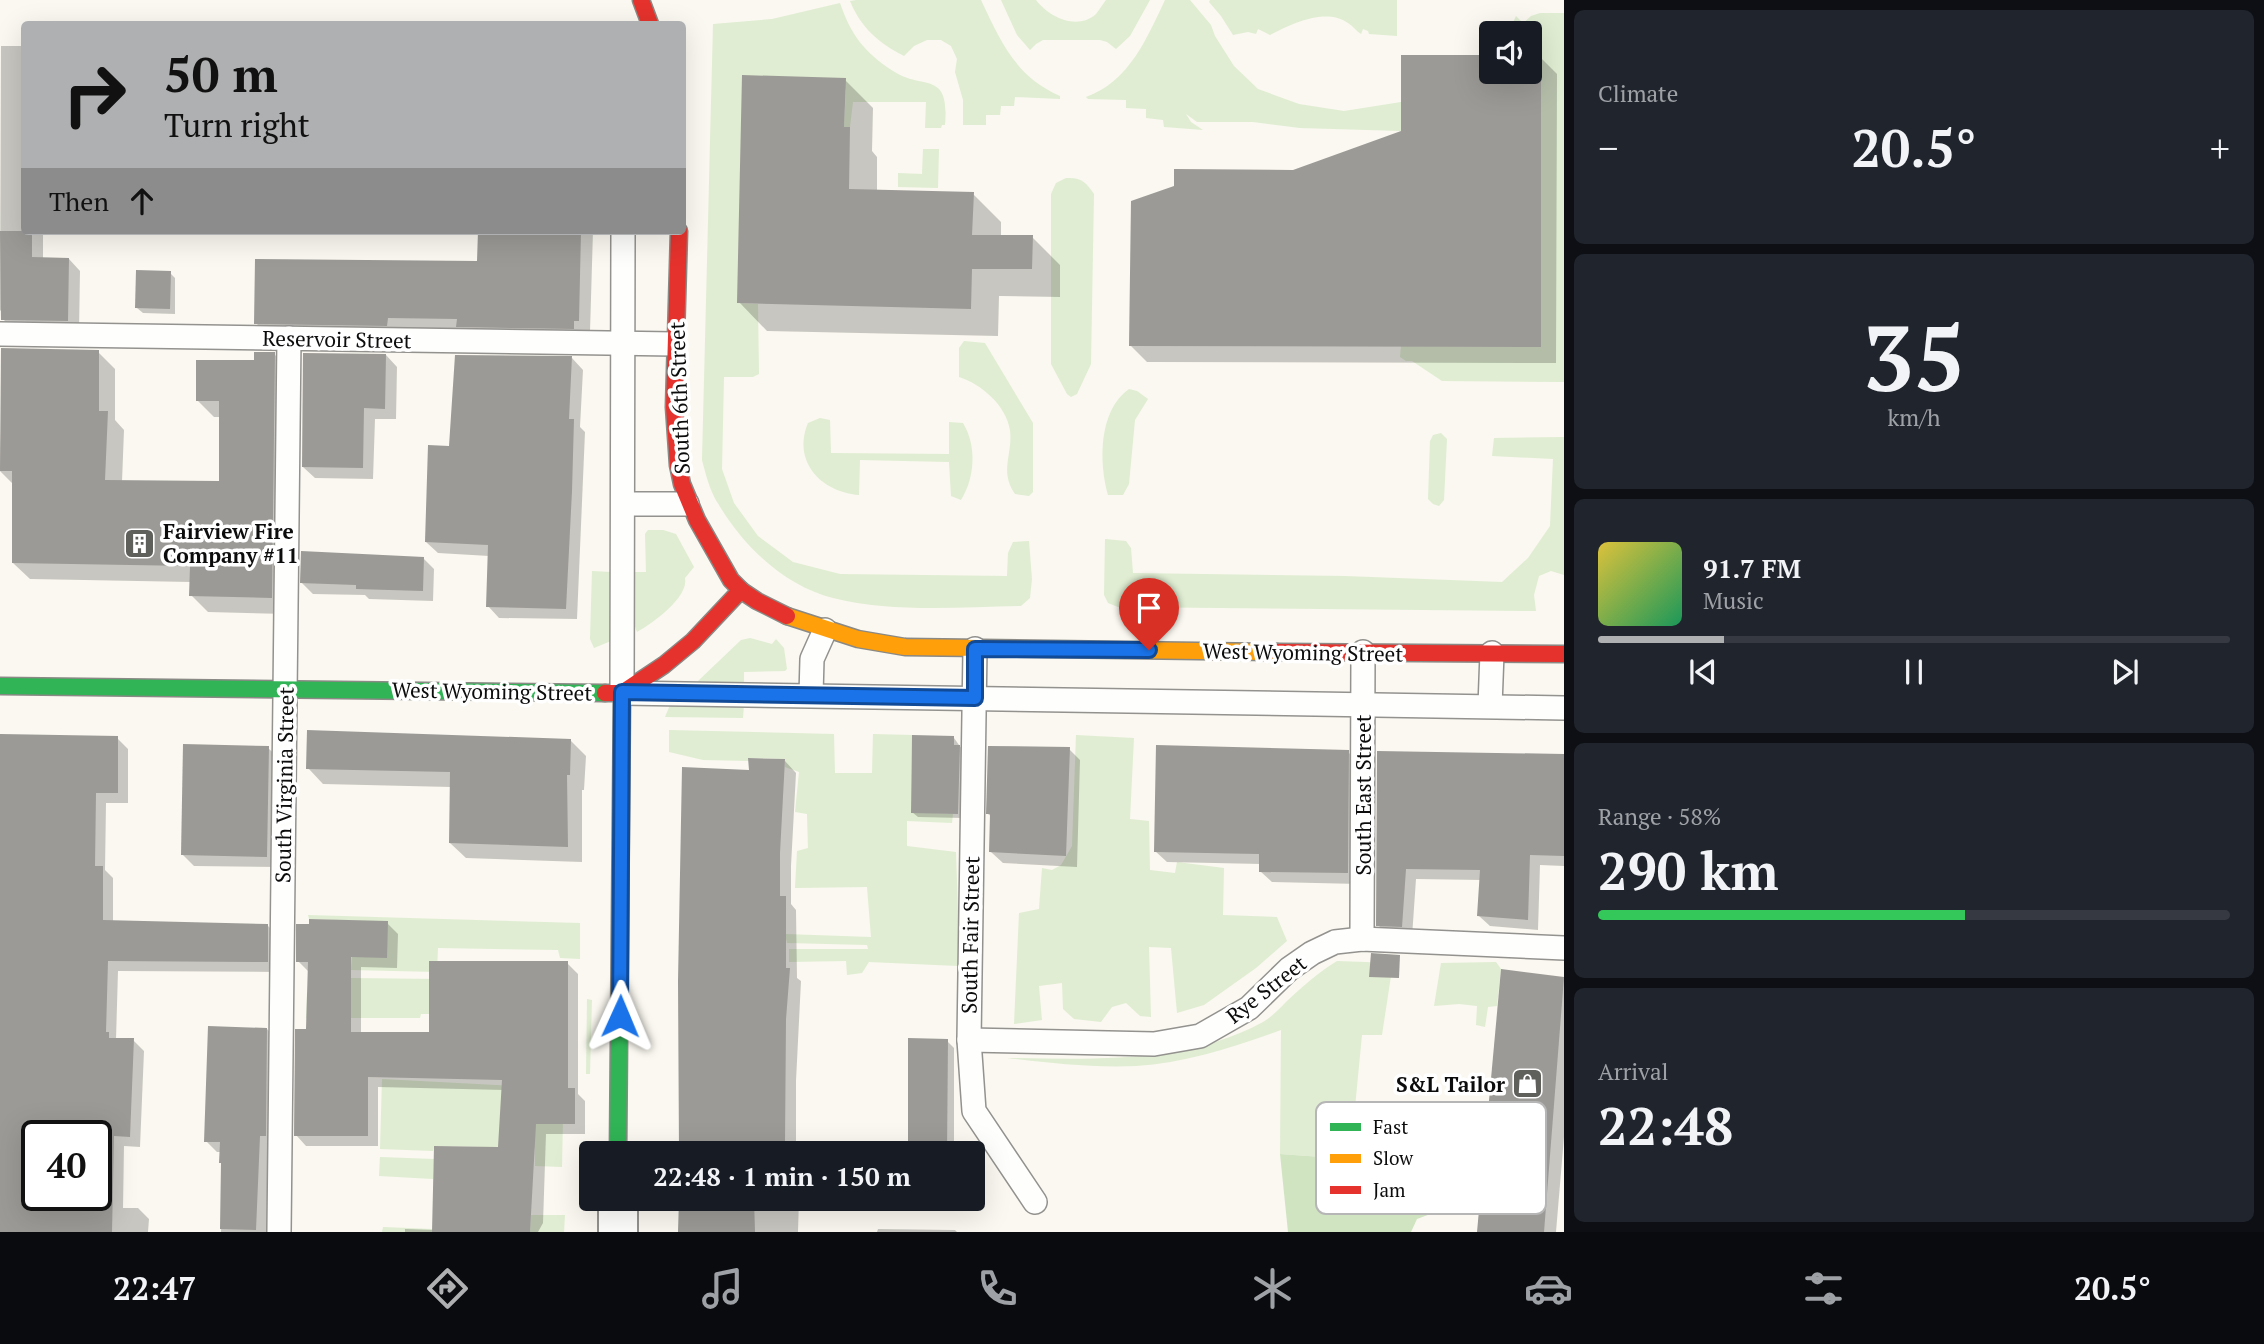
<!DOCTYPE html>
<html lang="en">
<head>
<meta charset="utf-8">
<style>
	body { margin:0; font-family:"PT Serif",serif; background:#20242c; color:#f1f3f6; height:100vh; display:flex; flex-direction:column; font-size:26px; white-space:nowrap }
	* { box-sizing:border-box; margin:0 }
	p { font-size:23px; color:#9ea1a6 }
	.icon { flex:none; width:38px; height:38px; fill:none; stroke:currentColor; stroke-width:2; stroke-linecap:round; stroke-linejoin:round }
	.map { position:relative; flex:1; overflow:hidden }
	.sheet { display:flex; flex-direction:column; gap:10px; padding:10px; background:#0d0f14; width:700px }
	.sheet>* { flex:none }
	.banner { position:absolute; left:21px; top:21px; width:665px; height:214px; border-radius:7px; box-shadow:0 7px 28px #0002; background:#afb0b1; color:#111; overflow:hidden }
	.buttons { position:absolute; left:1479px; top:21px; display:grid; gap:14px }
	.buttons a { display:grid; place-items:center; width:63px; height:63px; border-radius:7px; background:#171b24; box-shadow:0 7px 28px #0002; font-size:35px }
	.speed { position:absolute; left:21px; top:1120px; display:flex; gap:14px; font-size:35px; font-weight:700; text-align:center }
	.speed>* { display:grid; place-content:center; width:91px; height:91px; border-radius:50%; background:#171b24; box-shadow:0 7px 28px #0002; line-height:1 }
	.speed .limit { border:4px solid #111; border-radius:10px; background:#fff; color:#111 }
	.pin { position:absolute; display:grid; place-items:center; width:60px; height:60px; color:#fff; margin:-72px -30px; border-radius:50% 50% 50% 0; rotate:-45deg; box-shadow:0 0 7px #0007 }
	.pin .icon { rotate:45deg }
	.me { position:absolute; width:77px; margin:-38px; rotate:1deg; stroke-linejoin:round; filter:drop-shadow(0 0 5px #0008) }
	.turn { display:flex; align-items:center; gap:24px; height:147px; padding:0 28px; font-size:32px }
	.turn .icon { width:91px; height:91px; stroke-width:2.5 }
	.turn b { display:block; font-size:49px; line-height:60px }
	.then { display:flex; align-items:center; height:66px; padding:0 28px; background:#0003; gap:14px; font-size:26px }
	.big { font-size:52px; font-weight:700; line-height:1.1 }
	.sheet .tile { flex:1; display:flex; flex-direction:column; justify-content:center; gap:10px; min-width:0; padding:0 24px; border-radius:10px; background:#20242c }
	.sheet .dial { align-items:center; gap:0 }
	.dial b { font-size:91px; line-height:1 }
	.song { display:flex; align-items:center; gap:21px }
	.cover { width:84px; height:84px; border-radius:10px; background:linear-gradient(135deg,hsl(50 70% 55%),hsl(150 70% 35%)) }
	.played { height:7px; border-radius:4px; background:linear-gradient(90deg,#afb0b1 20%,#363941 20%) }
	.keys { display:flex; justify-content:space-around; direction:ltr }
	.heat { display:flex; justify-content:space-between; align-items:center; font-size:38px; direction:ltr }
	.charge { height:10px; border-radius:5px; background:linear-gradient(90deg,#34c759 58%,#363941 0) }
	.trip { position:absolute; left:579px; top:1141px; width:406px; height:70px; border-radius:7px; background:#171b24; box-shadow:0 7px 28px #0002; font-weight:700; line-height:70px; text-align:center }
	.menu { display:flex; height:112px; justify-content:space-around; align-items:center; background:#090b0e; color:#9ea1a6 }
	.menu .icon { width:49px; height:49px }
	.menu .on { color:#afb0b1 }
	.menu b { font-size:32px; color:#f1f3f6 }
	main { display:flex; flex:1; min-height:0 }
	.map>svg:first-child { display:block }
</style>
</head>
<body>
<main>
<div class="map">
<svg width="1564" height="1232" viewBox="0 0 1564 1232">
	<rect width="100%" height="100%" fill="#faf8f0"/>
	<g fill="#e0edd2">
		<path d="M 856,0 L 981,0 C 1001,42 1015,76 1060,96 L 1060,99 L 1015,97 L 1014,106 L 1001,106 L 1000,115 L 986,115 L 986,125 L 963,125 L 963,100 L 955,72 L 957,59 L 951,46 L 941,40 L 927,40 L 914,46 L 904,56 C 879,43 861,28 850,1 Z"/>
		<path d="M 1001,0 L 1036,0 C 1049,17 1077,31 1096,14 C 1099,10 1103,4 1106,0 L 1150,0 L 1130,36 L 1116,49 L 1107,42 L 1100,40 L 1043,40 L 1036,44 L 1030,50 L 1017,35 Z"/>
		<path d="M 1165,0 L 1190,0 L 1211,25 L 1215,36 L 1234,66 L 1258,89 L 1299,104 L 1344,111 L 1401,102 L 1401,131 L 1300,128 L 1253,122 L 1197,122 L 1186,114 L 1191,122 L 1203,130 L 1164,127 L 1163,120 L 1146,118 L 1146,109 L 1126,108 L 1126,100 L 1088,99 L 1086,97 C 1129,82 1147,38 1165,0 Z"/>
		<path d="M 1210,0 L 1397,0 L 1397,36 L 1369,34 L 1368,31 L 1363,29 L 1361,34 C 1356,31 1353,26 1348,23 C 1326,7 1291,24 1270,35 L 1258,29 L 1256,34 L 1248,32 L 1233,35 L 1221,16 L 1209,2 Z"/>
		<path d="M 840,3 C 851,35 864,52 893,71 C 923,91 950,69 945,125 L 942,125 L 941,128 L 925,128 L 926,102 L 853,102 L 850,127 L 844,127 L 846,88 L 737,303 L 758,304 L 759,374 L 753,377 L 724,377 L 722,469 L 734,503 L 758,536 L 793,562 L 840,574 L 1007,576 L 1008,553 L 1013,542 L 1029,541 L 1032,579 L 1030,598 L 1021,606 C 959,607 893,613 833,598 C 785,586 744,547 719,505 C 710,492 706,475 702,460 L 713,24 L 772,19 Z"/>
		<polygon points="1540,13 1564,13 1564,382 1442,381 1412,361 1406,361 1400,357 1401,346 1541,347 1541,56 1530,56 1530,33 1508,33 1516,16 1523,23 1531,16"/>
		<polygon points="923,149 939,149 938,188 898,187 898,173 922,174"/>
		<path d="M 1066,178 C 1081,177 1086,182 1094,194 L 1091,364 L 1077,394 L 1071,397 L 1067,394 L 1051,364 L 1051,194 L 1056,183 Z"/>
		<path d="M 964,341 L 985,343 L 1033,423 L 1033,492 L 1029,496 L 1015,494 C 999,471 1013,455 1010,430 C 1006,405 981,384 959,377 L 959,348 Z"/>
		<path d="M 1129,389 L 1137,391 L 1148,399 L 1135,420 L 1129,484 L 1123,495 L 1108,495 C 1099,463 1098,411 1129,389 Z"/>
		<path d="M 820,418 L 830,420 L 831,453 L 949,454 L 949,422 L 963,423 C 977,446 975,478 961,500 L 951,496 L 949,462 L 860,460 L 859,495 C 821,492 792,461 808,423 Z"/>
		<polygon points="1441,433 1447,439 1444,500 1439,506 1433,504 1428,499 1430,441 1433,435"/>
		<polygon points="1564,437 1564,575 1551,571 1539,576 1534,595 1536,611 1118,607 1108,603 1104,595 1105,539 1126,541 1131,548 1133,573 1345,576 1502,582 1528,558 1550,526 1553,459 1492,456 1494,438"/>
		<path d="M 648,530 L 663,530 L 676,534 L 694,567 L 685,578 C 689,597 653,623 637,632 L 633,621 L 630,572 L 646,572 L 645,534 Z"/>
		<polygon points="592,571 611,572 611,641 594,648 590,639"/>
		<polygon points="750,638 772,644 776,639 784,648 787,669 785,671 744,672 744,685 700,683 698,681 741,640"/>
		<polygon points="670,705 744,705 743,718 665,717"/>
		<polygon points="669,730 834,734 835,773 872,773 873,734 912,735 911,812 953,814 952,823 907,821 907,846 956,852 959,941 958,966 869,962 862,973 847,975 846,961 789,962 789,949 868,949 867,945 787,943 785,934 871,937 867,887 795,888 797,851 808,848 807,814 795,812 799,772 785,767 785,759 749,758 749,761 703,760 669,752"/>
		<polygon points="1076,735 1134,738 1130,819 1149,821 1150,870 1175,873 1177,862 1224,868 1223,915 1277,917 1287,941 1256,968 1204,1005 1177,1013 1171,948 1149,947 1151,1017 1140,1016 1126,1003 1112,1007 1101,1022 1074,1019 1063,1009 1062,983 1039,986 1042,1020 1014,1024 1019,913 1039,909 1042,868 1052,870 1061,865 1072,846"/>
		<polygon points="308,915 580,923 580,959 560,958 558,950 438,948 437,972 351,970 352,957 388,922 309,919"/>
		<path d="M 1337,961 L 1393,963 L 1382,1035 L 1362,1035 L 1350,1159 L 1280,1154 L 1281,1030 C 1235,1047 1185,1063 1136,1066 C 1093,1068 1050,1063 1007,1058 C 1093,1059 1186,1064 1263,1022 C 1272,1017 1280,1008 1287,1001 C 1303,986 1319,972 1337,961 Z"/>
		<polygon points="1496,962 1501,969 1497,1006 1488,1007 1485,1027 1476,1025 1477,1006 1459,1004 1434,1006 1441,963"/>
		<polygon points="351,978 437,979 430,1014 421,1014 420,1018 306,1018 307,992 351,994"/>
		<polygon points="587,999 592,1000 590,1074 586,1074"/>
		<polygon points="382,1079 536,1087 563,1118 562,1167 535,1166 535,1148 434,1146 433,1151 380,1149"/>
		<polygon points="380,1157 434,1159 433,1179 379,1176"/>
		<polygon points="531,1215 565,1215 564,1232 530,1232"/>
		<polygon points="383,1227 432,1229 432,1232 382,1232"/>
	</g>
	<polygon fill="#d0e4c1" points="1280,1154 1350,1159 1462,1172 1441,1210 1417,1219 1411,1232 1288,1232"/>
	<g fill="#0003" fill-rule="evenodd">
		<polygon points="1,46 24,46 24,231 43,231 43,259 69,259 80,271 79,332 15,331 3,319 3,313 0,310"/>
		<polygon points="1491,57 1491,72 1530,72 1530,58 1541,58 1557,74 1556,363 1147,362 1131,346 1293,171 1403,132"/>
		<polygon points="845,80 873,108 872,151 877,157 877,192 973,194 1001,222 1001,237 1032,237 1060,265 1060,297 999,296 998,336 767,331 739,302"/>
		<polygon points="480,231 593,231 590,332 470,338 461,329 398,329 268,335 256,323 479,263"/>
		<polygon points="170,273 175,278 175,314 143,313 137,308"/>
		<polygon points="3,350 98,352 115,369 115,420 124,430 122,482 221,483 220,417 214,417 197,400 256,362 274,354 291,371 288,614 208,612 191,595 191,582 30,579 13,563 14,485 0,471"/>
		<polygon points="386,355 397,367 396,419 375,419 373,479 315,478 303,467"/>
		<polygon points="572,358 583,370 580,427 585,432 577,619 499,618 488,606 489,556 438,553 426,542 451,447"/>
		<polygon points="423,558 434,569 433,601 369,599 365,595 313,594 302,583"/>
		<path d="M 0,736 L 117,738 L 128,749 L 128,803 L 106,803 L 105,870 L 113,878 L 113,922 L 268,926 L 279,936 L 278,972 L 118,971 L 116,1040 L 133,1040 L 144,1051 L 140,1147 L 124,1146 L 123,1208 L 138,1208 L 149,1219 L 148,1232 L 0,1232 ZM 37,1136 L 96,1136 L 96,1195 L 37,1195 Z"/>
		<polygon points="954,738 964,752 963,818 918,817 912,812"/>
		<polygon points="570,740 586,756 584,790 582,790 582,862 466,858 450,843 451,787 323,784 308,768"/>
		<polygon points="268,748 280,759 277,867 194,866 183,855"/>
		<polygon points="1069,749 1080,760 1077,867 1003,863 991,852 992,817 988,814"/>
		<polygon points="1348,752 1359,763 1359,884 1272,882 1260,871 1261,864 1167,862 1155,851"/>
		<polygon points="1378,753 1564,756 1564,866 1540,865 1538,930 1490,926 1479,916 1481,880 1416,879 1412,937 1389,936 1378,925"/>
		<polygon points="785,761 796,773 791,866 791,904 796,910 797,978 801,981 796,1081 796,1153 680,1153 680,981 751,772"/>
		<polygon points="387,923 398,934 397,968 361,967 361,1034 431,1034 567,963 578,974 578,1094 585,1101 585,1134 546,1134 543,1223 538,1232 405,1232 405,1229 434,1230 500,1149 504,1090 378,1087 378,1146 306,1146 296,1135 307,1031 309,972 298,961"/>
		<polygon points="1503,971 1564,979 1564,1137 1556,1232 1479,1232"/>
		<polygon points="267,1029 277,1040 270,1146 267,1232 221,1232 223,1165 221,1152 217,1152 206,1141"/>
		<polygon points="910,1040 947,1041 954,1048 954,1153 910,1153"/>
		<polygon points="680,1199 799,1199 798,1232 680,1232"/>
		<polygon points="878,1229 955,1230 957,1232 877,1232"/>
	</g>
	<g fill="#9c9a96" fill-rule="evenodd">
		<polygon points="1401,55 1491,55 1491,72 1530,72 1530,56 1541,56 1541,347 1129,346 1131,201 1174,186 1174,169 1293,170 1401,131"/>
		<polygon points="742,75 846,78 844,127 850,127 849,189 974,192 972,235 1033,235 1032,269 972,269 971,309 737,303"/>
		<polygon points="0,231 32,231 32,257 69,258 68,321 1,320"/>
		<polygon points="478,231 581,231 579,321 574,321 574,329 456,327 457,319 388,318 387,326 254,324 255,259 477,261"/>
		<polygon points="136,270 171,271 170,309 135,308"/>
		<polygon points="1,348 99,350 99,411 108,411 105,480 219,481 219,401 196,401 196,360 254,360 254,352 275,352 272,598 189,596 190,566 12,563 12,471 0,471"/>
		<polygon points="303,353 386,354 385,409 364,408 363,468 302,467"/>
		<polygon points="455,355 572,356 569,419 574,419 572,491 566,609 486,607 488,545 425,542 428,445 449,446"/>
		<polygon points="301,551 424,557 423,591 356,589 356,585 300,583"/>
		<polygon points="307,730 571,739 570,775 567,775 568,847 449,843 450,772 306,769"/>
		<path d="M 0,734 L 118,736 L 118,793 L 96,793 L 95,866 L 103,866 L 103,920 L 268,924 L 268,962 L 108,961 L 106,1032 L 109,1032 L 109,1038 L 134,1038 L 130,1137 L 114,1136 L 112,1232 L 0,1232 ZM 37,1136 L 96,1136 L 96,1195 L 37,1195 Z"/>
		<polygon points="912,735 954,736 954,745 960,745 958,814 911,813"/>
		<polygon points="183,744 269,746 267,857 181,855"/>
		<polygon points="1156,745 1349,750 1348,873 1259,872 1259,854 1154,852"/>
		<polygon points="988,746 1070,747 1066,856 989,852 990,814 986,814"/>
		<polygon points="1377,751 1564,754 1564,856 1530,855 1528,920 1477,916 1480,870 1406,869 1402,927 1376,926"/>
		<polygon points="748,758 785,759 780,853 780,896 786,896 786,968 790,968 786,1019 785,1143 751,1142 752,1153 679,1153 678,981 682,767 749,770"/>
		<polygon points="309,919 388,921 387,958 351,957 351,1032 429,1032 429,961 568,961 568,1088 575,1088 575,1124 536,1124 530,1232 432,1232 434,1146 498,1147 502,1080 368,1077 368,1136 294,1136 295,1029 306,1029 308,962 296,962 296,924 309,924"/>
		<polygon points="1371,953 1400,955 1399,978 1369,977"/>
		<polygon points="1501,969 1564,977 1544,1232 1477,1232"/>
		<polygon points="208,1026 267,1028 266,1136 260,1136 256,1230 220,1229 221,1163 219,1163 220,1142 204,1142"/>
		<polygon points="908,1038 948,1039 947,1153 908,1153"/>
		<polygon points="679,1199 754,1199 755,1232 678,1232"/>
	</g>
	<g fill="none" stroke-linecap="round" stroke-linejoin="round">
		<defs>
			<g id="lane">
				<polyline points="623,231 622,693 1564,708"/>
				<polyline points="0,334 674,344"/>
				<polyline points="623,504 687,504"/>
				<polyline points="975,649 969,1040 974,1111 1035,1202"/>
				<polyline points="811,695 812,659 825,630"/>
				<polyline points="1490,706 1492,653"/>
				<polyline points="1362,939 1363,652"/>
				<polyline points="969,1040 1154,1044 1200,1036 1249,1008 1289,969 1312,953 1335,942 1362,939 1564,948"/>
				<polyline points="279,1232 289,338"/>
			</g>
			<polyline id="street" points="618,1232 618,1199"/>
			<g id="fast">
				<polyline points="0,686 605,693"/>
				<polyline points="618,1153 622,693"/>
			</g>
			<polyline id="slow" points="787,616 858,639 905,647 1277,652"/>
			<g id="jam">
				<polyline points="641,0 650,24"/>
				<polyline points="679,231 674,407 678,465 682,484 697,520 731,580 742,591 757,601 787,616"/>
				<polyline points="1277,652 1564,654"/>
				<polyline points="605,693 622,693 664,665 693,641 741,590"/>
			</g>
		</defs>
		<use href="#lane" stroke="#93928f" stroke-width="26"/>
		<use href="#street" stroke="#93928f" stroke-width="42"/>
		<use href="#fast" stroke="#8a8985" stroke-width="19"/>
		<use href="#slow" stroke="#8a8985" stroke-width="19"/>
		<use href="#jam" stroke="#8a8985" stroke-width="19"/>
		<use href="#lane" stroke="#fefefd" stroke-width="23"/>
		<use href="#street" stroke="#fefefd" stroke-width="38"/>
		<use href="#fast" stroke="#30b455" stroke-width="16"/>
		<use href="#slow" stroke="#ff9f0a" stroke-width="16"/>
		<use href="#jam" stroke="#e5322d" stroke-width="16"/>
	</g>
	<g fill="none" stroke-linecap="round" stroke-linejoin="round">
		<defs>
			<polyline id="route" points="620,1016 622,692 975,698 975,649 1149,650"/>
		</defs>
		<use href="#route" stroke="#114b97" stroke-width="18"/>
		<use href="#route" stroke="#1a73e8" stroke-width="12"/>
	</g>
	<defs>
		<symbol id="building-square" viewBox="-11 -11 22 22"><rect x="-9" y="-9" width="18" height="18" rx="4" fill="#5f5f5c" stroke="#fff"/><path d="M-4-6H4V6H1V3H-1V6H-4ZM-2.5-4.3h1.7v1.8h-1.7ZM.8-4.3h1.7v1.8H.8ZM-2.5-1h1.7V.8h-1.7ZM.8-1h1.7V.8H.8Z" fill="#fff"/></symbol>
		<symbol id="shop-square" viewBox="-11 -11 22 22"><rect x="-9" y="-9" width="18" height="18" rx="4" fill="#5f5f5c" stroke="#fff"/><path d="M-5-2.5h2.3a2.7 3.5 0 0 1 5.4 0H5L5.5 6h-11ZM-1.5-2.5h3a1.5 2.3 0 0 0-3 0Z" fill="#fff"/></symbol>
	</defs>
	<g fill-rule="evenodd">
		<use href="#building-square" x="122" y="526" width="35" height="35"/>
		<use href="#shop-square" x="1510" y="1066" width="35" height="35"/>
	</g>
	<g text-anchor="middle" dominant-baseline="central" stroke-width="7" stroke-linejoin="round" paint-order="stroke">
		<g font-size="21" fill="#0c0c0c" stroke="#fff">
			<text transform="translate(337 339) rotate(1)">Reservoir Street</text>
			<text transform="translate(679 398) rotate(-92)">South 6th Street</text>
			<text transform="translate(1303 652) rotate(1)">West Wyoming Street</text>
			<text transform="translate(492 691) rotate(1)">West Wyoming Street</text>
			<text transform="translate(284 785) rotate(-89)">South Virginia Street</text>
			<text transform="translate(1363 795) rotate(-90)">South East Street</text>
			<text transform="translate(970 935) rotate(-89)">South Fair Street</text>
			<text transform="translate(1266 989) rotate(-38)">Rye Street</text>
		</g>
		<g font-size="21" font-weight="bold" fill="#0c0c0c" stroke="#fff" text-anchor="start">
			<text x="163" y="531">Fairview Fire<tspan x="163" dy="24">Company #11</tspan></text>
			<text x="1505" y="1084" text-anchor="end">S&amp;L Tailor</text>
		</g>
	</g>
	<rect x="1316" y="1102" width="230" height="112" rx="10" fill="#fff" stroke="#b6b6b6" stroke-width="2"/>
	<rect x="1330" y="1123" width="31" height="8" fill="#30b455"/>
	<rect x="1330" y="1154" width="31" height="9" fill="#ff9f0a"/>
	<rect x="1330" y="1186" width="31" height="8" fill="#e5322d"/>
	<g font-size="19" fill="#0c0c0c">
		<text x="1373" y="1134">Fast</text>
		<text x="1373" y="1165">Slow</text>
		<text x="1373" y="1197">Jam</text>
	</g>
</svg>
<div class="buttons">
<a><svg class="icon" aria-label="sound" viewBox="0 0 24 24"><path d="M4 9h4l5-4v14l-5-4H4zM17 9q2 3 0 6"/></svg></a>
</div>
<div class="speed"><div class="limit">40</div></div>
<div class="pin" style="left:1149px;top:650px;background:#d93025"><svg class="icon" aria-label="arrive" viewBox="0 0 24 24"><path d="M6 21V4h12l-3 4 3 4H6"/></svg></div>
<svg class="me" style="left:620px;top:1016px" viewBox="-20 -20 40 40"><path d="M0-17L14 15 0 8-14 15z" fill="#1a73e8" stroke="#fff" stroke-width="4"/></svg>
<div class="trip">22:48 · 1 min · 150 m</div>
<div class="banner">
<div class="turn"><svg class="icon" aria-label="right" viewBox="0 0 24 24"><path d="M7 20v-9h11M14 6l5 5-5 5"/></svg><div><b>50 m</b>Turn right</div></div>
<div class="then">Then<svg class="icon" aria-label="ahead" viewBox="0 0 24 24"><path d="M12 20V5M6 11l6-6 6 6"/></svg></div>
</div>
</div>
<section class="sheet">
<div class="tile"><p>Climate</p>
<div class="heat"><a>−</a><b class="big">20.5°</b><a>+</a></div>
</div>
<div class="tile dial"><b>35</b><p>km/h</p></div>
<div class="tile">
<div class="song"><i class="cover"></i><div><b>91.7 FM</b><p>Music</p></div></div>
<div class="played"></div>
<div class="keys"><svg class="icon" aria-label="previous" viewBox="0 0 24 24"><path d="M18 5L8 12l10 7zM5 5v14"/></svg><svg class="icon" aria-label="pause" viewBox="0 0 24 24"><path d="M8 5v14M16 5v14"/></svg><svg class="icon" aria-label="next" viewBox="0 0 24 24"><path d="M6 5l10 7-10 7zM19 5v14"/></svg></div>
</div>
<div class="tile"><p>Range · 58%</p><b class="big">290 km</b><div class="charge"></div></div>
<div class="tile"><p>Arrival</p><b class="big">22:48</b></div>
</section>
</main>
<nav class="menu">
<b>22:47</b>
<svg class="icon on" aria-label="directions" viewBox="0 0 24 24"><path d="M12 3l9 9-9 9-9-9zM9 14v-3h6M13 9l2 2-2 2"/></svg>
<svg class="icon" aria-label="music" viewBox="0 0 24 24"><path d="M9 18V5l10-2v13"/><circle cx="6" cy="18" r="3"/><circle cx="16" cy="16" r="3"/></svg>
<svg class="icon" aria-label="phone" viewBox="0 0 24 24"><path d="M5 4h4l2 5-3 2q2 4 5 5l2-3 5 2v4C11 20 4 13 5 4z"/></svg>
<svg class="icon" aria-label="climate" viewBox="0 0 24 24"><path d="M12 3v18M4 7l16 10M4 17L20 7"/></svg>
<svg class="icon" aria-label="car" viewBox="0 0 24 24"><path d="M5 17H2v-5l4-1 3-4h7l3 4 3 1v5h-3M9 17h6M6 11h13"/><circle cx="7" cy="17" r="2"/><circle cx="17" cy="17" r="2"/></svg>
<svg class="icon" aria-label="filters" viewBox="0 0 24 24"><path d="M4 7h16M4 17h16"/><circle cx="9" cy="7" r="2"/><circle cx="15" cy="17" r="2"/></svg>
<b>20.5°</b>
</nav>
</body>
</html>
